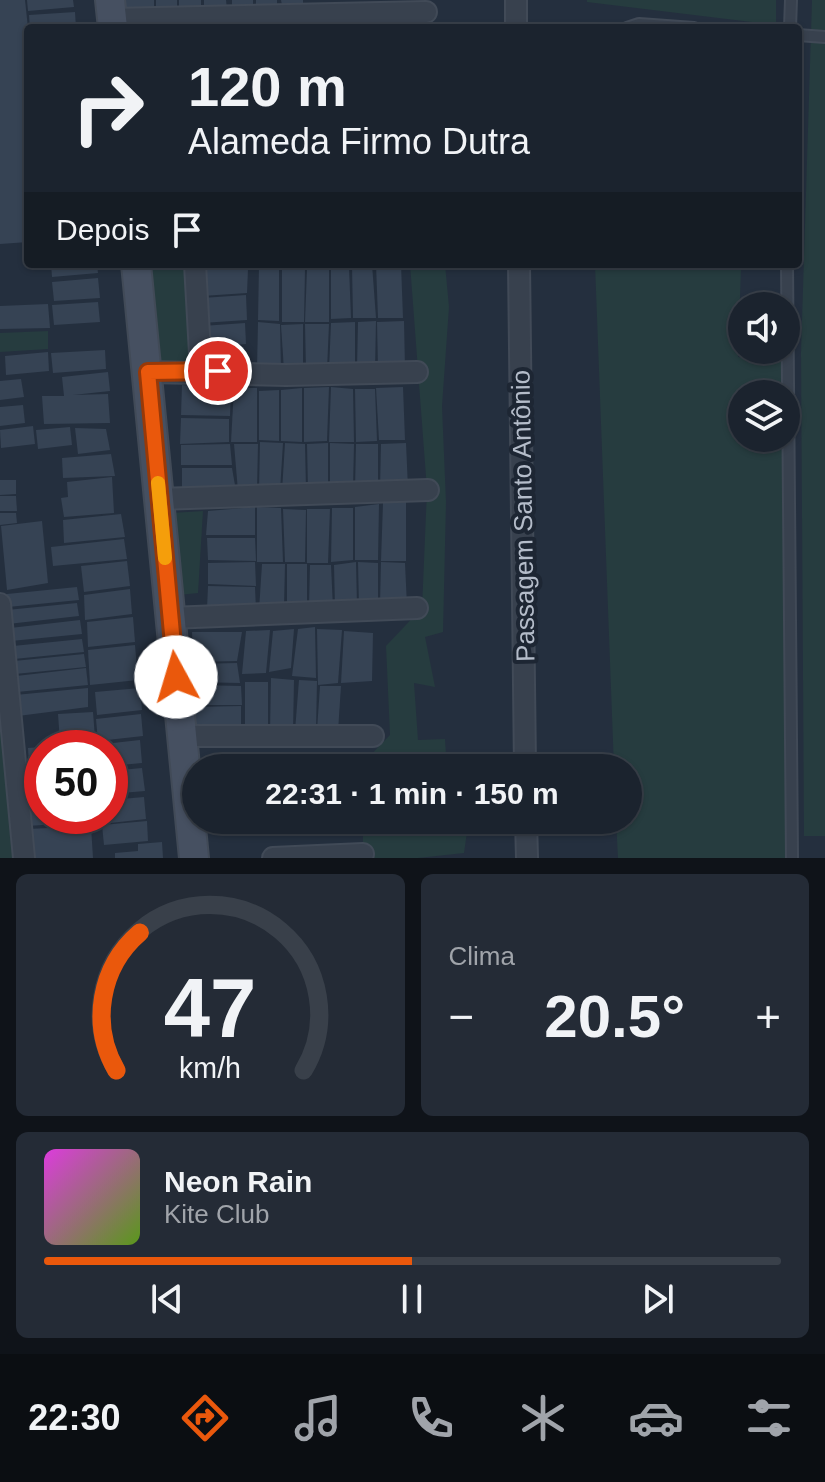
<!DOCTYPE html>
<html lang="pt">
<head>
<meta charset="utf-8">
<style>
	body { margin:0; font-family:Helvetica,sans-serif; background:#242b36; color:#f1f3f6; height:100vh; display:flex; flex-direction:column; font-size:30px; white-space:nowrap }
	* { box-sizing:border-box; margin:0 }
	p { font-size:26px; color:#a0a4aa }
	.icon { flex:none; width:44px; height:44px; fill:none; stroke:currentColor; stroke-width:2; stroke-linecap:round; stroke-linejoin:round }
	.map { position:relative; height:858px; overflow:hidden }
	.side { display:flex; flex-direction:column; gap:16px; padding:16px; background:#0f1319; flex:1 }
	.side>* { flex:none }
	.guide { position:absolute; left:24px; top:24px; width:778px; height:244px; border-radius:8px; box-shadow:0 2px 6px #0004,0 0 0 2px #39404a; background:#1b232e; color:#f1f3f6; overflow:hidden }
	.buttons { position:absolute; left:728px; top:292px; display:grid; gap:16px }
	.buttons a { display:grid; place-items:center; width:72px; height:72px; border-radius:50%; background:#1b232e; box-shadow:0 2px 6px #0004,0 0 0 2px #39404a; font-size:40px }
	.speed { position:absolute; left:24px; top:730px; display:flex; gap:16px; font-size:40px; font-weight:700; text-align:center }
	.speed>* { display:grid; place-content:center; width:104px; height:104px; border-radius:50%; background:#1b232e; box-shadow:0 2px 6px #0004,0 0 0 2px #39404a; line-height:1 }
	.speed .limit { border:12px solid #d22; background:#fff; color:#111 }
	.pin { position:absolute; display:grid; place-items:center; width:68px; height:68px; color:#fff; margin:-34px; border:4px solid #fff; border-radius:50%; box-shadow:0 2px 8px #0007 }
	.me { position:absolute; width:88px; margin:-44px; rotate:354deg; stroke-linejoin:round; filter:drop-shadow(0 0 6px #0008) }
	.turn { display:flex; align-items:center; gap:28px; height:168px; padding:0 32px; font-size:36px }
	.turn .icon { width:104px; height:104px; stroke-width:2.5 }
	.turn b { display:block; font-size:56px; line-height:68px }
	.then { display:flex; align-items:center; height:76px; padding:0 32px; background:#0003; gap:16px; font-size:30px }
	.big { font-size:60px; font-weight:700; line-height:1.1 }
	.side .tile { flex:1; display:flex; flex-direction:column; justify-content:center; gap:12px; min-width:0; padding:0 28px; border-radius:12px; background:#242b36 }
	.side .dial { align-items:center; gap:0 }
	.dial svg { height:208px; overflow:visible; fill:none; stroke:#39404a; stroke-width:7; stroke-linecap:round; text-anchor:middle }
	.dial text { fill:#f1f3f6; stroke:none }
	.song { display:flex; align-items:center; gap:24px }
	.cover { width:96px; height:96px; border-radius:12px; background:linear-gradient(135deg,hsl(300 70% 55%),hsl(90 70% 35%)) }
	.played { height:8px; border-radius:4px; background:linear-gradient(90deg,#ea580c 50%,#39404a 50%) }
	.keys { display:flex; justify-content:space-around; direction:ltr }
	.heat { display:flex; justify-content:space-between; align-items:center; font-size:44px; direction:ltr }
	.side .tiles { flex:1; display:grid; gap:16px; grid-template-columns:1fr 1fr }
	.tile:last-child { grid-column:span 2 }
	.trip { position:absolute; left:182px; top:754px; width:460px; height:80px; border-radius:40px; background:#1b232e; box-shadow:0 2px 6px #0004,0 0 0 2px #39404a; font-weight:700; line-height:80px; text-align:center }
	.dock { display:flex; height:128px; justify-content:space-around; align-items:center; background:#0b0e12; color:#a0a4aa }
	.dock .icon { width:56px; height:56px }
	.dock .current { color:#ea580c }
	.dock b { font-size:36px; color:#f1f3f6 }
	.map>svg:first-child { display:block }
</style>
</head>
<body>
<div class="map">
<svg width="825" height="858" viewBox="0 0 825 858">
	<rect width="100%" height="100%" fill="#242f3e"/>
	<g fill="#263c3f" fill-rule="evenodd">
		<polygon points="587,0 776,0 776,25 587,2"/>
		<polygon points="812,0 825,0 825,836 804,836 801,352"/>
		<polygon points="151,264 193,264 194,366 158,363"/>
		<polygon points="410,264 445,264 449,307 442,406 446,502 443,632 425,637 435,687 414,683 418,740 445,739 446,755 393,758 392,768 363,768 363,763 390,735 386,646 422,608 427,490"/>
		<path d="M 595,264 L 741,267 L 738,357 L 787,359 L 791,858 L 618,858 L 616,820 L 628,820 L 628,768 L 614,768 ZM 742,394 L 786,394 L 786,438 L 742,438 Z"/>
		<polygon points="48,331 48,349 0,352 0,333"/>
		<polygon points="203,511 198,593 178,595 172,513"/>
		<polygon points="0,607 24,858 0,858"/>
		<polygon points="363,820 439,820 447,832 467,832 464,853 418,858 273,858 363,854"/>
	</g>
	<g fill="#364354">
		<polygon points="0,0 25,0 28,28 28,242 0,244"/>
		<polygon points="27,0 73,0 74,7 28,11"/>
		<polygon points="124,0 154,0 154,9 124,12"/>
		<polygon points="156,0 177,0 177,9 156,10"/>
		<polygon points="179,0 201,0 201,8 179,10"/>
		<polygon points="204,0 226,0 227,9 204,10"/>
		<polygon points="232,0 253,0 253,8 232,9"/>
		<rect x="256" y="0" width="21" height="5"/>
		<polygon points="281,0 303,0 303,5 282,5"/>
		<polygon points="75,12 76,28 30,28 29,15"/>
		<polygon points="51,264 97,264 98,273 52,277"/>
		<polygon points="372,264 376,318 353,318 352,266"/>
		<polygon points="376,264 401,264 403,318 378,318"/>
		<polygon points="259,265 279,266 279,321 258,320"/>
		<polygon points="349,267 351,318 331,319 331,269"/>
		<polygon points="202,268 248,269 247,293 202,296"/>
		<polygon points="282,268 305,269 304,322 282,322"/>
		<polygon points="307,269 329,269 329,322 305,322"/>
		<polygon points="98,278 100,298 54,301 52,282"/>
		<polygon points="246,295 247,320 202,323 202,298"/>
		<polygon points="98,302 100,322 54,325 52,305"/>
		<polygon points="48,304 50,328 0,329 0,306"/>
		<polygon points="376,321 375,370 357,368 358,322"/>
		<polygon points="404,321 405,369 378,369 377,322"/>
		<polygon points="258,322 280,324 281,370 257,369"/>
		<polygon points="355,322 355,368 329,370 331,323"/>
		<polygon points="245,323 246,344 202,348 202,326"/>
		<polygon points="303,324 303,369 284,370 281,325"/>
		<polygon points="305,324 329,324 327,370 306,370"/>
		<polygon points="244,347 245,368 203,367 202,349"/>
		<polygon points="105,350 106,369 53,373 51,353"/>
		<polygon points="48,352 49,371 6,375 5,356"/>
		<polygon points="108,372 110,391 73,395 108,394 110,423 44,424 42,396 64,396 62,377"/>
		<polygon points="21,379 24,397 0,400 0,381"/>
		<polygon points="182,385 231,389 230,416 181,415"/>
		<polygon points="329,387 327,441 304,442 304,388"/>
		<polygon points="331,387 353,389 354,442 329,442"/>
		<polygon points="403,387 405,440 379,440 376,388"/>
		<polygon points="234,388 257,388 257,442 231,442"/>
		<polygon points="302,388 302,442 281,441 281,390"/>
		<polygon points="355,389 375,389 377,441 356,442"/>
		<polygon points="279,390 279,441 259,440 259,391"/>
		<polygon points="23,405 25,423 0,426 0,407"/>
		<polygon points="181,418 229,419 229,442 180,444"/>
		<polygon points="33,426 35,444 1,448 0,430"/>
		<polygon points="70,427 72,445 38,449 36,430"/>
		<polygon points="75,428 106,429 110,450 78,454"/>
		<polygon points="260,442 283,443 280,491 259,491"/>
		<polygon points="285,443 305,444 306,489 282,491"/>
		<polygon points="328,443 328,490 308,490 307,444"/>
		<polygon points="330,443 354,444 353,489 330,489"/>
		<polygon points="406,443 408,488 380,489 381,444"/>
		<polygon points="230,444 232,465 181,465 181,445"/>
		<polygon points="234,444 258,444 257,490 238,491"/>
		<polygon points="356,444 378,444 378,489 355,489"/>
		<polygon points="111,454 115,476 63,478 62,458"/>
		<polygon points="182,468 232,468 236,491 182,492"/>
		<polygon points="112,477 114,513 64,517 61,498 68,497 67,482"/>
		<polygon points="0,480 16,480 16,494 0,495"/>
		<polygon points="0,496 16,496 17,511 0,511"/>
		<polygon points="406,502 406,561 381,561 383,503"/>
		<polygon points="379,504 378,560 355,560 355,507"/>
		<polygon points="255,507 255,535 206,535 208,511"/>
		<polygon points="257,507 281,508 283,562 257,562"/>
		<polygon points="332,508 353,508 353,560 331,562"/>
		<polygon points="283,509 306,510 305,562 285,562"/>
		<polygon points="307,509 330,509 328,563 307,563"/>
		<polygon points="0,513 16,513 17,523 0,525"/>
		<polygon points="121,514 125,537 64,543 63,520"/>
		<polygon points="42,521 48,583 7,590 1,526"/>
		<polygon points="207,538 255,538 256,561 208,560"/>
		<polygon points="124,539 127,559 53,566 51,547"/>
		<polygon points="127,561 130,586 84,592 81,566"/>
		<polygon points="255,562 256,586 208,584 208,563"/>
		<polygon points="356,562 357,606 335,608 334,565"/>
		<polygon points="358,562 378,563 378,605 359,607"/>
		<polygon points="381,562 405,563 407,606 380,604"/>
		<polygon points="262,564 285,564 284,607 259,610"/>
		<rect x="287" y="564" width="20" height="44"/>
		<polygon points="310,565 331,565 333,608 309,608"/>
		<polygon points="208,586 255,587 256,610 207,609"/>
		<polygon points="77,587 79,600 8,607 7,594"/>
		<polygon points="130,589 132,614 85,620 84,595"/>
		<polygon points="77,603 79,616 8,624 7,610"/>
		<polygon points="133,617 135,642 88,647 87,622"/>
		<polygon points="80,620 82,634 11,641 10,628"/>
		<polygon points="315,627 316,678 292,676 298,629"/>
		<polygon points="294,629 291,668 269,672 273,631"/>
		<polygon points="317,629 342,630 338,683 318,685"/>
		<polygon points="270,630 266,673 242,674 246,631"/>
		<polygon points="344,631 373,633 372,681 341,683"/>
		<polygon points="192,632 242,632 237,661 193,662"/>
		<polygon points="82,639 84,652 14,659 13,646"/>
		<polygon points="135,645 138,680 90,685 88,650"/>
		<polygon points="84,654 86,667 15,674 14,661"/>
		<polygon points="237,663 240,683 193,682 194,664"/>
		<polygon points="86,668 88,685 17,692 16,676"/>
		<polygon points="271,678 294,680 293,732 270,732"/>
		<polygon points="299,680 317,681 316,730 295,731"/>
		<polygon points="245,682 268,682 268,732 245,730"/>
		<polygon points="195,685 241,686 242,705 196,705"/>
		<polygon points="320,686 341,686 338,731 317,730"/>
		<polygon points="88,688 88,707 18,716 15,695"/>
		<polygon points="140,688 142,710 97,715 95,692"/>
		<polygon points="241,706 241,728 196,729 196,707"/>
		<polygon points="93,712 95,738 60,742 58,714"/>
		<polygon points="141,714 143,736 98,741 96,719"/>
		<polygon points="140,740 142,763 110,766 110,748 95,748 95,745"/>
		<polygon points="42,747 42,765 29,765 28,748"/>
		<polygon points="142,768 145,791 110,794 110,771"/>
		<polygon points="42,769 42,786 27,786 26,770"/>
		<polygon points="42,788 42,805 25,806 24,789"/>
		<polygon points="144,797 146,819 101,824 100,816 110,816 110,800"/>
		<polygon points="42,808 42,816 89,816 89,822 27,826 26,809"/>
		<polygon points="147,821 148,841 104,845 102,825"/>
		<polygon points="91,826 93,858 31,858 28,829"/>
		<polygon points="162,842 163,858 115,858 115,853 138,851 138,844"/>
	</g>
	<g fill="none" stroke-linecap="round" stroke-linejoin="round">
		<defs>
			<g id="lane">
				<polyline points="627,28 639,24 694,28"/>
				<polyline points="790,28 791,0"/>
				<polyline points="798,35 825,37"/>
				<polyline points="787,264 792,858"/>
			</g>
			<g id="street">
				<polyline points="516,0 516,28"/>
				<polyline points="112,19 426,12"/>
				<polyline points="195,264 201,371"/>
				<polyline points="519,264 525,768"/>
				<polyline points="148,372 286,375 417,372"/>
				<polyline points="159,499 428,490"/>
				<polyline points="0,604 24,858"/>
				<polyline points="170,618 417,608"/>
				<polyline points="182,736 373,736"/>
				<polyline points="526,820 527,858"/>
				<polyline points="273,858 363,854"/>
			</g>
			<g id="secondary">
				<polyline points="110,0 113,28"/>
				<polyline points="136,264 194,858"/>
			</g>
		</defs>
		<use href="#lane" stroke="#414a57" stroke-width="14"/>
		<use href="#street" stroke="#414a57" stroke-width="24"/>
		<use href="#secondary" stroke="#414a57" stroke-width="32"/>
		<use href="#lane" stroke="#38414e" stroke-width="10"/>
		<use href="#street" stroke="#38414e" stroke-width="20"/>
		<use href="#secondary" stroke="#465061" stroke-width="28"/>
	</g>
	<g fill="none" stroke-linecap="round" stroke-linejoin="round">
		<defs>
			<polyline id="route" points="176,677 148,372 218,371"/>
		</defs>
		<use href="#route" stroke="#983908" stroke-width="20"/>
		<use href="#route" stroke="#ea580c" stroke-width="14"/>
		<polyline stroke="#f59e0b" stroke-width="14" points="158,483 165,558"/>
	</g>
	<g text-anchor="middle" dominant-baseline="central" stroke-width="8" stroke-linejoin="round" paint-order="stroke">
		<g font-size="26" fill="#b4bcc9" stroke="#1d2633">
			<text transform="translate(523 516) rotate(-91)">Passagem Santo Antônio</text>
		</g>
	</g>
</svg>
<div class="buttons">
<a><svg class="icon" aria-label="sound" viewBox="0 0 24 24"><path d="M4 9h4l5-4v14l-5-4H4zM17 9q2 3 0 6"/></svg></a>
<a><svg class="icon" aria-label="layers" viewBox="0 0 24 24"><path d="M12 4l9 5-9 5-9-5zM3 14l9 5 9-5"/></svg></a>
</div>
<div class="speed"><div class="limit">50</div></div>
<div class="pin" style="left:218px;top:371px;background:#d93025"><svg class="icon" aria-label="arrive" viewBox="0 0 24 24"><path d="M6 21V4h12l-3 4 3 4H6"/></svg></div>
<svg class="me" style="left:176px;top:677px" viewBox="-20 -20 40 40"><circle r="19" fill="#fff"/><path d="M0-13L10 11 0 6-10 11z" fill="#ea580c"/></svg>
<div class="trip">22:31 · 1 min · 150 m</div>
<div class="guide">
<div class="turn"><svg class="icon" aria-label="right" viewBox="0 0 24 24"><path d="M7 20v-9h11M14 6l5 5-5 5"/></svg><div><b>120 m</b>Alameda Firmo Dutra</div></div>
<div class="then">Depois<svg class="icon" aria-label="arrive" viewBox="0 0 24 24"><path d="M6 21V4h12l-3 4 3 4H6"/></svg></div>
</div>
</div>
<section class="side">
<div class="tiles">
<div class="tile dial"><svg viewBox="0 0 100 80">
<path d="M14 69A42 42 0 1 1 86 69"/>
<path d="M14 69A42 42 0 0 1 23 16" stroke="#ea580c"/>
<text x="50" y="56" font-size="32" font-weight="700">47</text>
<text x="50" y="72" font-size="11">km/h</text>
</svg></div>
<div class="tile"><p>Clima</p>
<div class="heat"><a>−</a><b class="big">20.5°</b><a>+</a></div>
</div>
<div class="tile">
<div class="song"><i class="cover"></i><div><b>Neon Rain</b><p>Kite Club</p></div></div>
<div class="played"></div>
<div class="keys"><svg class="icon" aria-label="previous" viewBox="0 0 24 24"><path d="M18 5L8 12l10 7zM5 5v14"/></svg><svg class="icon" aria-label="pause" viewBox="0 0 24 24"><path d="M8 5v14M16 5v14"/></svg><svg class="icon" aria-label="next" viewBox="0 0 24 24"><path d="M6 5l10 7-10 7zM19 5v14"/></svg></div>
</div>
</div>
</section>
<nav class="dock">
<b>22:30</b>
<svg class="icon current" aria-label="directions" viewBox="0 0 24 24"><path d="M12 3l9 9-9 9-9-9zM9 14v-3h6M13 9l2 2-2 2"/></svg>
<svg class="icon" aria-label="music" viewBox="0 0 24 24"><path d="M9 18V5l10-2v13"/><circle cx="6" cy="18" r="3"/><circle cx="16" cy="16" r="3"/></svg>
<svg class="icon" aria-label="phone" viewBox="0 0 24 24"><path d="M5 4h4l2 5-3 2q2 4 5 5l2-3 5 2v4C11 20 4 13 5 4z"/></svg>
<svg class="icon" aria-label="climate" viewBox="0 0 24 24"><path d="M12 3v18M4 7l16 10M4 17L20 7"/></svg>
<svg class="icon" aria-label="car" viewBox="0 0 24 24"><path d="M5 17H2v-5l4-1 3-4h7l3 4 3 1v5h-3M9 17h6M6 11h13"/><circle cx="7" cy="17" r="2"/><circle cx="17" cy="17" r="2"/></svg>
<svg class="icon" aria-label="filters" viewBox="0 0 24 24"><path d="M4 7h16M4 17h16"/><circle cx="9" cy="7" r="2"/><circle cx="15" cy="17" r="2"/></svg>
</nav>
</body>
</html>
